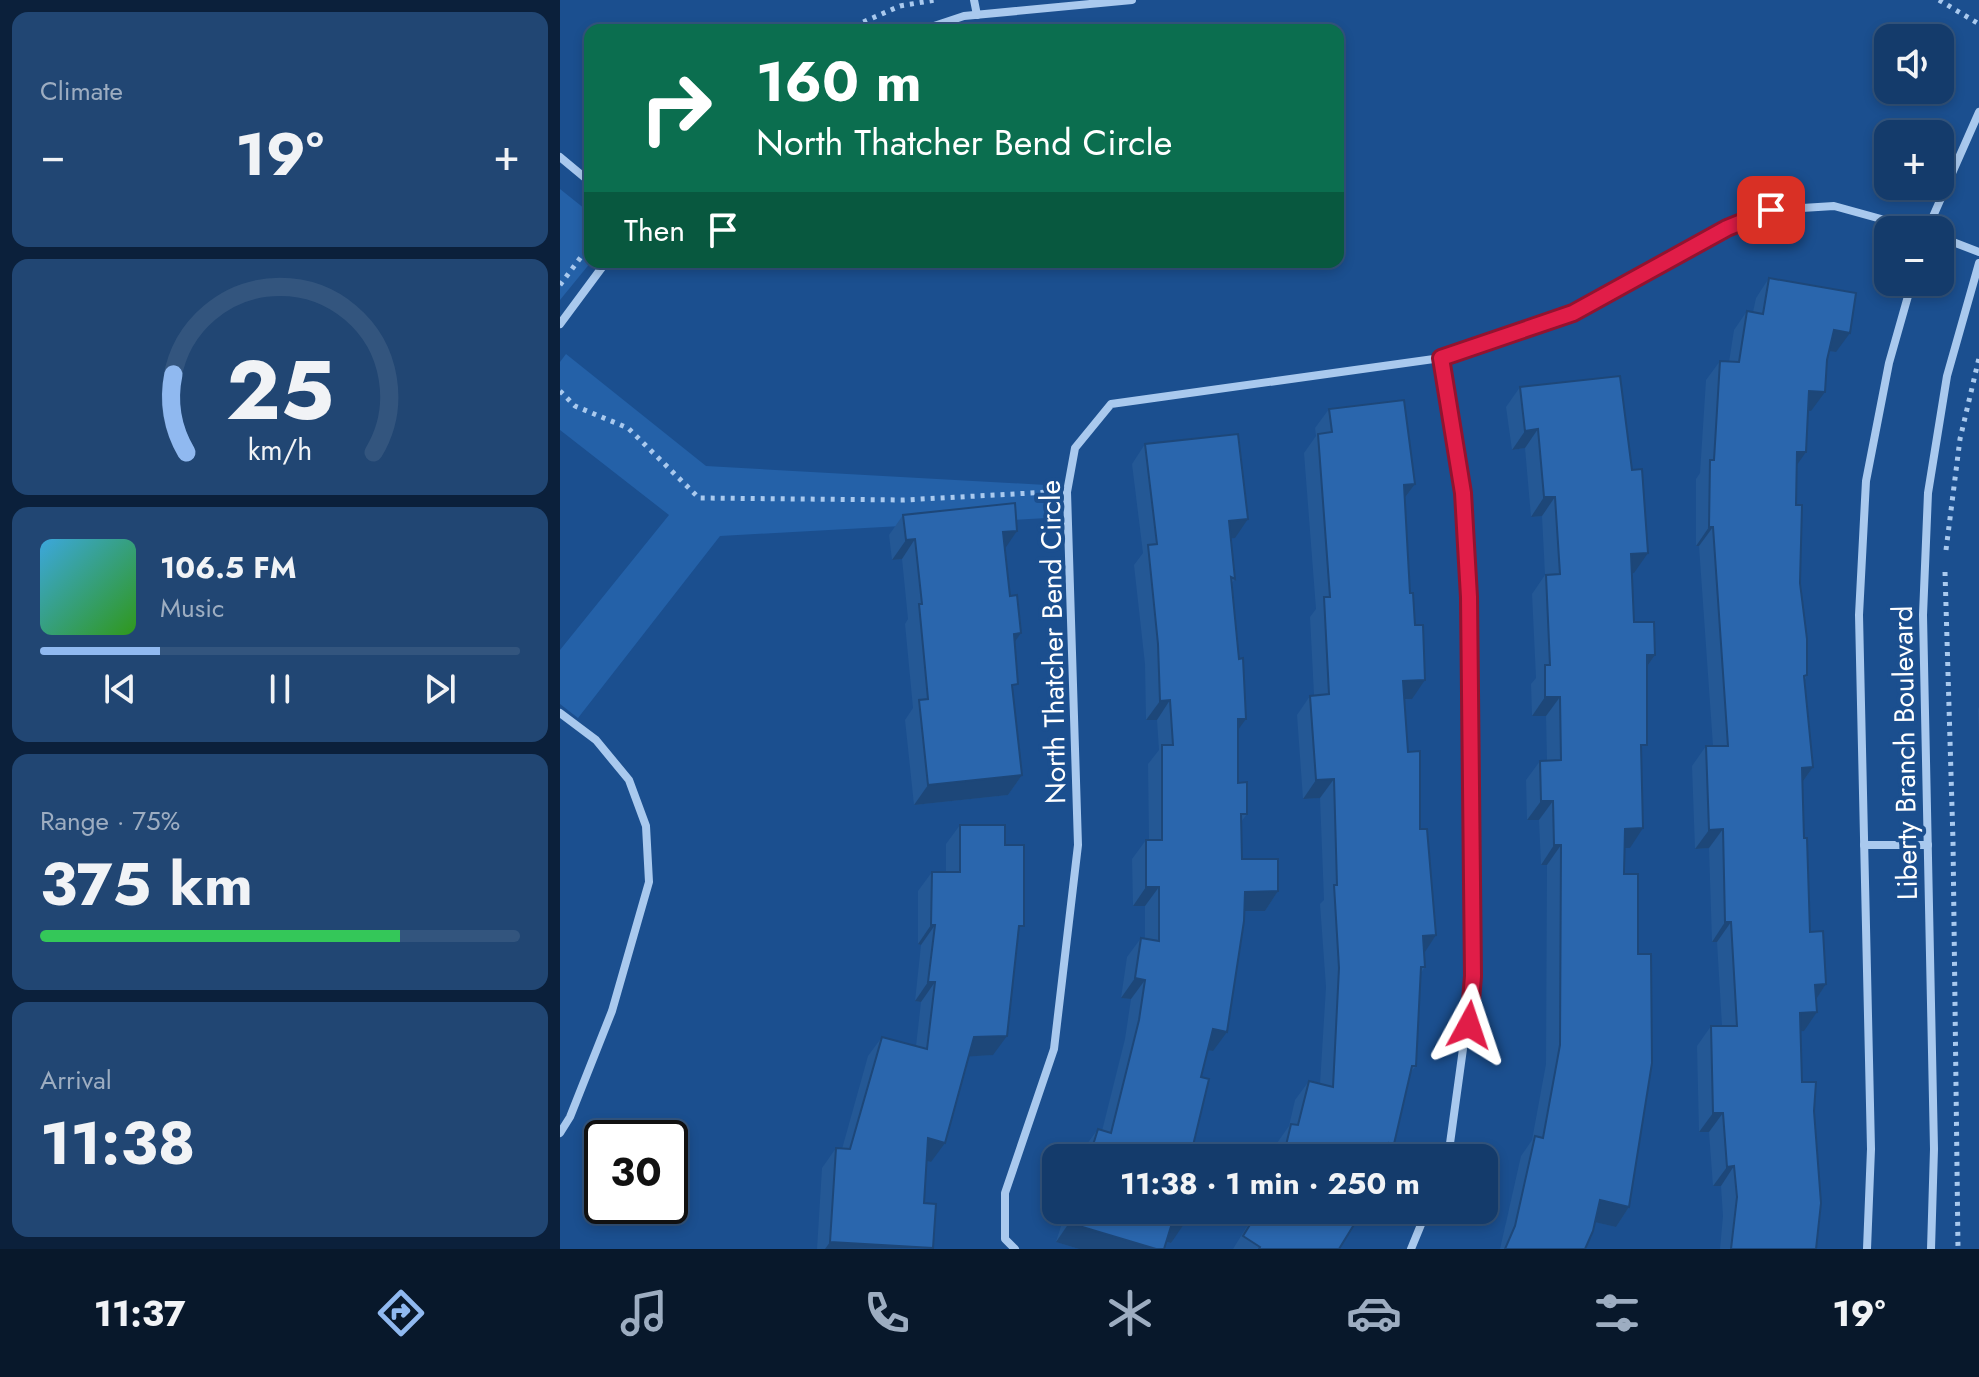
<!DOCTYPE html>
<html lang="en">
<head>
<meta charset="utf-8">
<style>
	body { margin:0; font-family:Jost,sans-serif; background:#214673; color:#f1f3f6; height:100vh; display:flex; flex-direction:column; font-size:30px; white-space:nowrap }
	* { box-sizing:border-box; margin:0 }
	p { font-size:26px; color:#9dadc1 }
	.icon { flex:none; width:44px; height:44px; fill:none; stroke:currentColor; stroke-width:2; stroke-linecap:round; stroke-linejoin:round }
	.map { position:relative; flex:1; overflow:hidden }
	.details { display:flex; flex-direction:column; gap:12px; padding:12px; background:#0b203b; width:560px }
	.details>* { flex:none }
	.hud { position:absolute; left:24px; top:24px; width:760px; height:244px; border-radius:16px; box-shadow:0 4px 12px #0003,0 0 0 2px #33557e; background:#0b6e4f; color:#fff; overflow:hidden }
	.controls { position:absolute; left:1314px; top:24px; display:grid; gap:16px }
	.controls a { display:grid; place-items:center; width:80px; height:80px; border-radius:16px; background:#143b6b; box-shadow:0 4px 12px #0003,0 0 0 2px #33557e; font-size:40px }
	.speed { position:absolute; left:24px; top:1120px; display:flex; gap:16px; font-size:40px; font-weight:700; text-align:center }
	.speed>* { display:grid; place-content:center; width:104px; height:104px; border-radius:50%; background:#143b6b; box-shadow:0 4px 12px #0003,0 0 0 2px #33557e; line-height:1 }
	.speed .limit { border:4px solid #111; border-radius:12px; background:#fff; color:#111 }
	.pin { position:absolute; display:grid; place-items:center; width:68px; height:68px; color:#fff; margin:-34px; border-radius:16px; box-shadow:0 4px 12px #0006 }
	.me { position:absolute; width:88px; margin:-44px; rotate:5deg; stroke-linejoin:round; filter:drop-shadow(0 0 6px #0008) }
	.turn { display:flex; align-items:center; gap:28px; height:168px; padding:0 40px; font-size:36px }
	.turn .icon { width:104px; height:104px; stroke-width:2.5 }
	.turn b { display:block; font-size:56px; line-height:68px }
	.then { display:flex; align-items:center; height:76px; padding:0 40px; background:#0003; gap:16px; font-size:30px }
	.big { font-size:60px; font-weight:700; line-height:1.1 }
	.details .card { flex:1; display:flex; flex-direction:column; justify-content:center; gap:12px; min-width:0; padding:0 28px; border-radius:16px; background:#214673 }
	.details .dial { align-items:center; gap:0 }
	.dial svg { height:208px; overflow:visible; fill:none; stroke:#33557e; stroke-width:7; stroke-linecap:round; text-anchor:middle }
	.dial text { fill:#f1f3f6; stroke:none }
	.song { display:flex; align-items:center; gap:24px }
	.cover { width:96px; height:96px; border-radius:12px; background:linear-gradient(135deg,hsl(200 70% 55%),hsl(110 70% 35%)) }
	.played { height:8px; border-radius:4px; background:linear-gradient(90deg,#90b9f0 25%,#33557e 25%) }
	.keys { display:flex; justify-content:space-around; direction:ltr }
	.heat { display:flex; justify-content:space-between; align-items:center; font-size:44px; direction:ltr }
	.charge { height:12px; border-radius:6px; background:linear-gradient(90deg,#34c759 75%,#33557e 0) }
	.trip { position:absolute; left:482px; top:1144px; width:456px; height:80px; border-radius:16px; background:#143b6b; box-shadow:0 4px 12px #0003,0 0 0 2px #33557e; font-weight:700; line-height:80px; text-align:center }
	.menu { display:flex; height:128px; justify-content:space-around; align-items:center; background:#08182b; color:#9dadc1 }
	.menu .icon { width:56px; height:56px }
	.menu .current { color:#90b9f0 }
	.menu b { font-size:36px; color:#f1f3f6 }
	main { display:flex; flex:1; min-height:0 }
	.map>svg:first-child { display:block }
</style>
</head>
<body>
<main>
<section class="details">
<div class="card"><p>Climate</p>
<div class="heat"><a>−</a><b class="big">19°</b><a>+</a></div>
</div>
<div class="card dial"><svg viewBox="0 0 100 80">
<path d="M14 69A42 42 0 1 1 86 69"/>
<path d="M14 69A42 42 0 0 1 9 39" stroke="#90b9f0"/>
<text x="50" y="56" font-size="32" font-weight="700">25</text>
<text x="50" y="72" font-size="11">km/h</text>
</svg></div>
<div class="card">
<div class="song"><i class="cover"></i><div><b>106.5 FM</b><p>Music</p></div></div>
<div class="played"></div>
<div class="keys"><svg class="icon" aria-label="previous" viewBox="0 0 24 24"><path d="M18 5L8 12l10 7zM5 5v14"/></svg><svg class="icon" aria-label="pause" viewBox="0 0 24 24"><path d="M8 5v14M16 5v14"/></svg><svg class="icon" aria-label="next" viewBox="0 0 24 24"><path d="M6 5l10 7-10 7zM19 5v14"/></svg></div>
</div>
<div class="card"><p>Range · 75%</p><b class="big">375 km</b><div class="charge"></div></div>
<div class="card"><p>Arrival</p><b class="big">11:38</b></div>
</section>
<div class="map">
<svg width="1419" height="1249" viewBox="0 0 1419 1249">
	<rect width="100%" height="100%" fill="#1b4f8f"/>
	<g fill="#2461a8">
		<polygon points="0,189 30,213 31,262 0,300"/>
		<polygon points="6,354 146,466 486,485 487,518 160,536 18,718 0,704 0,650 109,515 0,430 0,362"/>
	</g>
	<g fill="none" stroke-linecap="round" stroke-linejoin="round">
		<g stroke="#a9c9ee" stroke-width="5" stroke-dasharray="4 6" stroke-linecap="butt">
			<polyline points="1379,0 1419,24"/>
			<polyline points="285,30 340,6 375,0"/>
			<polyline points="0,285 30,245"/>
			<polyline points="0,391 15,406 68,428 139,498 344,500 490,492"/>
			<polyline points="1386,550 1400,439 1419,358"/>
			<polyline points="1385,572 1393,841 1398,1249"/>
		</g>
		<g stroke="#a9c9ee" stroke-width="8">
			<polyline points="414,0 417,15"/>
			<polyline points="362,30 404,16 572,0"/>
			<polyline points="0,157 30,182"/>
			<polyline points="1367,230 1419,112"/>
			<polyline points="1380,237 1419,252"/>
			<polyline points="0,324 46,262"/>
			<polyline points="881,358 903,493 910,623 913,976 888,1158"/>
			<polyline points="0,713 36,740 69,780 86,826 89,882 52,1011 10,1117 0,1133"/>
			<polyline points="1304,845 1368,845"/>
			<polyline points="455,1249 445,1239 445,1193 494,1049 518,845 507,492 515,448 551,404 881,358 1013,313 1167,228 1211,210 1274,206 1361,230"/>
			<polyline points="851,1249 867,1210"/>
			<polyline points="1307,1249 1311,1149 1299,615 1306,481 1329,363 1352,282"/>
			<polyline points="1371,1249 1374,1149 1363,615 1368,493 1387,376 1419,263"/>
		</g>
	</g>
	<g fill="#245895">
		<polygon points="1209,278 1276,352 1269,351 1251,411 1248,411 1236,466 1236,505 1247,675 1245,680 1253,767 1242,783 1244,838 1250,932 1266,984 1256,999 1244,1031 1240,1031 1242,1082 1254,1111 1256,1249 1160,1249 1163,1216 1161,1186 1153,1186 1149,1132 1139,1132 1137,1046 1151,1026 1162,1026 1157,942 1152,942 1149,848 1135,849 1132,766 1146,746 1153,746 1139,546 1136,546 1136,479 1140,473 1146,380 1160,361 1169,362 1174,330 1187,311 1193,312 1196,298"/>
		<polygon points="960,387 1074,573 1072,573 1074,622 1095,655 1087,667 1081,754 1070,848 1065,848 1069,1207 1056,1227 1035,1222 1025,1249 940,1249 961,1156 972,1140 986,1064 987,865 981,865 979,820 967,820 966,780 980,761 987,761 986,716 972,716 971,684 976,678 972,594 985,575 982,516 971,517 965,448 952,450 946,407"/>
		<polygon points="769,409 855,484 845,498 852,699 844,700 848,752 876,935 864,952 865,967 860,974 856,1066 850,1073 825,1158 714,1158 717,1143 729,1126 735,1100 749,1081 760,1084 766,987 760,904 764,900 760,798 743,799 737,715 750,696 754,695 750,617 756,609 744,453 756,436 755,428"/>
		<polygon points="585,444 675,538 671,538 675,579 671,584 678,730 678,783 687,814 681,822 682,859 718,891 705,911 685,911 653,1051 647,1050 641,1077 630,1158 521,1158 524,1148 538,1129 542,1131 565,1039 571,999 561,998 567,957 581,938 585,938 585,906 573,906 572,859 586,840 589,840 588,764 599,750 597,720 586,720 585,664 574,565 583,553 572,464"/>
		<polygon points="343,515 445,549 455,643 453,692 462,775 448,795 354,805 345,720 353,708 345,624 348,619 342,559 332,560 329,535"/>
		<polygon points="1419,707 1419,737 1418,709"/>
		<polygon points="400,825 445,845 458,933 433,1055 409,1056 371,1162 367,1161 364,1203 373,1248 257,1249 262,1168 276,1148 282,1149 308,1056 322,1037 356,1046 361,1002 355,1001 361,945 358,944 358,891 372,872 386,872 386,844"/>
		<polygon points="506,1210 628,1210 611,1243 606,1242 604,1249 519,1249 496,1242"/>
		<polygon points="697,1210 803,1210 779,1249 673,1249"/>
	</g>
	<g fill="#1d4779">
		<polygon points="1274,330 1290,333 1276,352 1261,350"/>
		<polygon points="1249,391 1265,392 1251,411 1236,410"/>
		<polygon points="978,429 965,448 952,450 965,431"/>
		<polygon points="1237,452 1246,452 1232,472"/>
		<polygon points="855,484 841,503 844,485"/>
		<polygon points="984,497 995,497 982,516 971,517"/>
		<polygon points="688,519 675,538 655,540 669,521"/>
		<polygon points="1149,527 1153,527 1139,546 1136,546"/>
		<polygon points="457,531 444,550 443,532"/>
		<polygon points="355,539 342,559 332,560 346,540"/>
		<polygon points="1088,553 1074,573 1057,574 1071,554"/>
		<polygon points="461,633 447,653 454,634"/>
		<polygon points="1087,655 1095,655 1082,674"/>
		<polygon points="865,680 852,699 829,700 843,681"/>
		<polygon points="985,697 1000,697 986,716 972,716"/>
		<polygon points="610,700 597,720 586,720 600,701"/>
		<polygon points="678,719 686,719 672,738"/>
		<polygon points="1253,767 1239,787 1242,768"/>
		<polygon points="462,775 448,795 354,805 368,785"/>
		<polygon points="774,779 760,798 743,799 756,780"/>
		<polygon points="981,801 993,801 979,820 967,820"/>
		<polygon points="1083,828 1070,848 1052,848 1065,829"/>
		<polygon points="1163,829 1149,848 1135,849 1149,830"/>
		<polygon points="994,845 1001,845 987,865 981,865"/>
		<polygon points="586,887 599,887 585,906 573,906"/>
		<polygon points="718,891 705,911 671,911 685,892"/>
		<polygon points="1165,922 1171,922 1157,942 1152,942"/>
		<polygon points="371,925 375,925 361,945 358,944"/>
		<polygon points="876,935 863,955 863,936"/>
		<polygon points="575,978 585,980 571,999 561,998"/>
		<polygon points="368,982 375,982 361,1002 355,1001"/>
		<polygon points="1266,984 1253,1004 1255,985"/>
		<polygon points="1257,1012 1244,1031 1226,1032 1240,1013"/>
		<polygon points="653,1029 667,1032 653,1051 639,1049"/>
		<polygon points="447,1036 433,1055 400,1057 414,1037"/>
		<polygon points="1153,1113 1163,1113 1149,1132 1139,1132"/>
		<polygon points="368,1138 385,1143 371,1162 355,1158"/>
		<polygon points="829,1143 834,1144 824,1158"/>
		<polygon points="1174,1166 1161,1186 1153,1186 1167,1167"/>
		<polygon points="1040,1200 1069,1207 1056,1227 1026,1220"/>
		<polygon points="613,1220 624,1224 611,1243 599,1240"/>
		<polygon points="509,1223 596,1249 519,1249 496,1242"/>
		<polygon points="270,1242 373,1248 265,1249"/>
	</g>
	<g fill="#2a66ad" stroke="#1d4779" stroke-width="2">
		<polygon points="1209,278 1296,293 1290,333 1274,330 1267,360 1265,392 1249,391 1246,452 1237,452 1236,505 1242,505 1240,583 1247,639 1247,675 1244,676 1253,767 1242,768 1244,838 1247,838 1250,932 1263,931 1266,984 1255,985 1257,1012 1240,1013 1242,1082 1256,1082 1254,1111 1261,1203 1256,1249 1171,1249 1177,1197 1174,1166 1167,1167 1163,1113 1153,1113 1151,1026 1177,1026 1171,922 1165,922 1163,829 1149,830 1146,746 1168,746 1153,527 1149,527 1150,460 1154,460 1160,361 1179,362 1187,311 1203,314"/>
		<polygon points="1060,376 1072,470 1082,469 1088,553 1071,554 1074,622 1094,622 1095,655 1087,655 1087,745 1081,745 1083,828 1065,829 1064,874 1078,874 1078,954 1091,954 1092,1063 1069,1207 1040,1200 1033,1231 1025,1249 945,1249 955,1226 975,1136 983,1138 1000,1045 1001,845 994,845 993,801 981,801 980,761 1001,760 1000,697 985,697 985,665 990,665 986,575 1000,574 995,497 984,497 978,429 965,431 960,387"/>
		<polygon points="844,400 855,484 844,485 850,593 853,593 855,625 863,625 865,680 843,681 848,752 860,751 860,829 867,829 876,935 863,936 865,967 861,967 856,1066 852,1066 834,1144 829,1143 825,1158 723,1158 731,1124 738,1125 749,1081 773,1087 779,968 774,885 777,885 774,779 756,780 750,696 769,694 764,597 770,597 758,434 772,432 769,409"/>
		<polygon points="678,434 688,519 669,521 675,579 671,577 679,659 683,658 686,719 678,719 678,783 687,782 687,814 681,814 682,859 718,859 718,891 685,892 684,921 667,1032 653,1029 641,1077 649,1079 630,1158 529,1158 538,1129 551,1133 579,1020 585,980 575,978 581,938 599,941 599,887 586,887 586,840 602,840 602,745 613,745 610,700 600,701 598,644 588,545 597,544 585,444"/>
		<polygon points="455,503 457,531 443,532 450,596 457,595 461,633 454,634 458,684 452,685 462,775 368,785 359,700 368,699 359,604 362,604 355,539 346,540 343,515"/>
		<polygon points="400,825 445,825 445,845 464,845 464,926 459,926 447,1036 414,1037 385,1143 368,1138 364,1203 376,1204 373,1248 270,1242 276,1148 290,1149 322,1037 367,1049 375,982 368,982 375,925 371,925 372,872 400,872"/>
		<polygon points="513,1210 628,1210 624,1224 613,1220 604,1249 596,1249 509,1223"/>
		<polygon points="699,1210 803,1210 779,1249 699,1249 700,1247 683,1236"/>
	</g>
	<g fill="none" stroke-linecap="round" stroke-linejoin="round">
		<defs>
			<polyline id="route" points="909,1025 913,976 909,597 903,493 881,358 1013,313 1167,228 1211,210"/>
		</defs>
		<use href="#route" stroke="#92132f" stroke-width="20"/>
		<use href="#route" stroke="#e11d48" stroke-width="14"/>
	</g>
	<g text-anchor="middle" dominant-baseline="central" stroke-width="8" stroke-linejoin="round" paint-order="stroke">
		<g font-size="28" fill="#fff" stroke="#1b4f8f">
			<text transform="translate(493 642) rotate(-91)">North Thatcher Bend Circle</text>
			<text transform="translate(1345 753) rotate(-91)">Liberty Branch Boulevard</text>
		</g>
	</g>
</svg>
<div class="controls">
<a><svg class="icon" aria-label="sound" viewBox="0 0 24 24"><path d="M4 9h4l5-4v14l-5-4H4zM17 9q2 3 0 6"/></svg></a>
<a>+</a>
<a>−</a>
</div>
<div class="speed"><div class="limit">30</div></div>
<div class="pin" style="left:1211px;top:210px;background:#d93025"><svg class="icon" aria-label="arrive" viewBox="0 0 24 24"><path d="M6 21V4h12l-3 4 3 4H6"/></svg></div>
<svg class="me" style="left:909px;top:1025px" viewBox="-20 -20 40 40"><path d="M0-17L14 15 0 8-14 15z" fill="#e11d48" stroke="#fff" stroke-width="4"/></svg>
<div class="trip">11:38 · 1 min · 250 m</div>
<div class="hud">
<div class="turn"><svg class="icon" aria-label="right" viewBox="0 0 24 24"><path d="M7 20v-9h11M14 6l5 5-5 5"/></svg><div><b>160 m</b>North Thatcher Bend Circle</div></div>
<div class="then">Then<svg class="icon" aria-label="arrive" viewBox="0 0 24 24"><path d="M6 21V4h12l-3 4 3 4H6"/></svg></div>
</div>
</div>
</main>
<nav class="menu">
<b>11:37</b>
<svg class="icon current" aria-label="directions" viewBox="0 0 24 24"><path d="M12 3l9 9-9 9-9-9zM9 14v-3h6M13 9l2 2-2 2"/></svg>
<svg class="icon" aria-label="music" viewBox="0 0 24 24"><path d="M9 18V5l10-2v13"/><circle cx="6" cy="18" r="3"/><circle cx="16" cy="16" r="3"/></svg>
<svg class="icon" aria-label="phone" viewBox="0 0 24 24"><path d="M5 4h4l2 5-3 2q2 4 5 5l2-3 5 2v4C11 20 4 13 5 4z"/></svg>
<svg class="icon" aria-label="climate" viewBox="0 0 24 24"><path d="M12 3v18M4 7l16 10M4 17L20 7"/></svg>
<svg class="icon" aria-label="car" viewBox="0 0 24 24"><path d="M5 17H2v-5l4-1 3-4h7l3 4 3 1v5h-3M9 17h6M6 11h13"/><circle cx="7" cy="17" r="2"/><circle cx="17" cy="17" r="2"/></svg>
<svg class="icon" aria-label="filters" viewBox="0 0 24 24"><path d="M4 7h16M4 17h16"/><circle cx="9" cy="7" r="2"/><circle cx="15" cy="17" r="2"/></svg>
<b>19°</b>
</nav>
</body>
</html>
